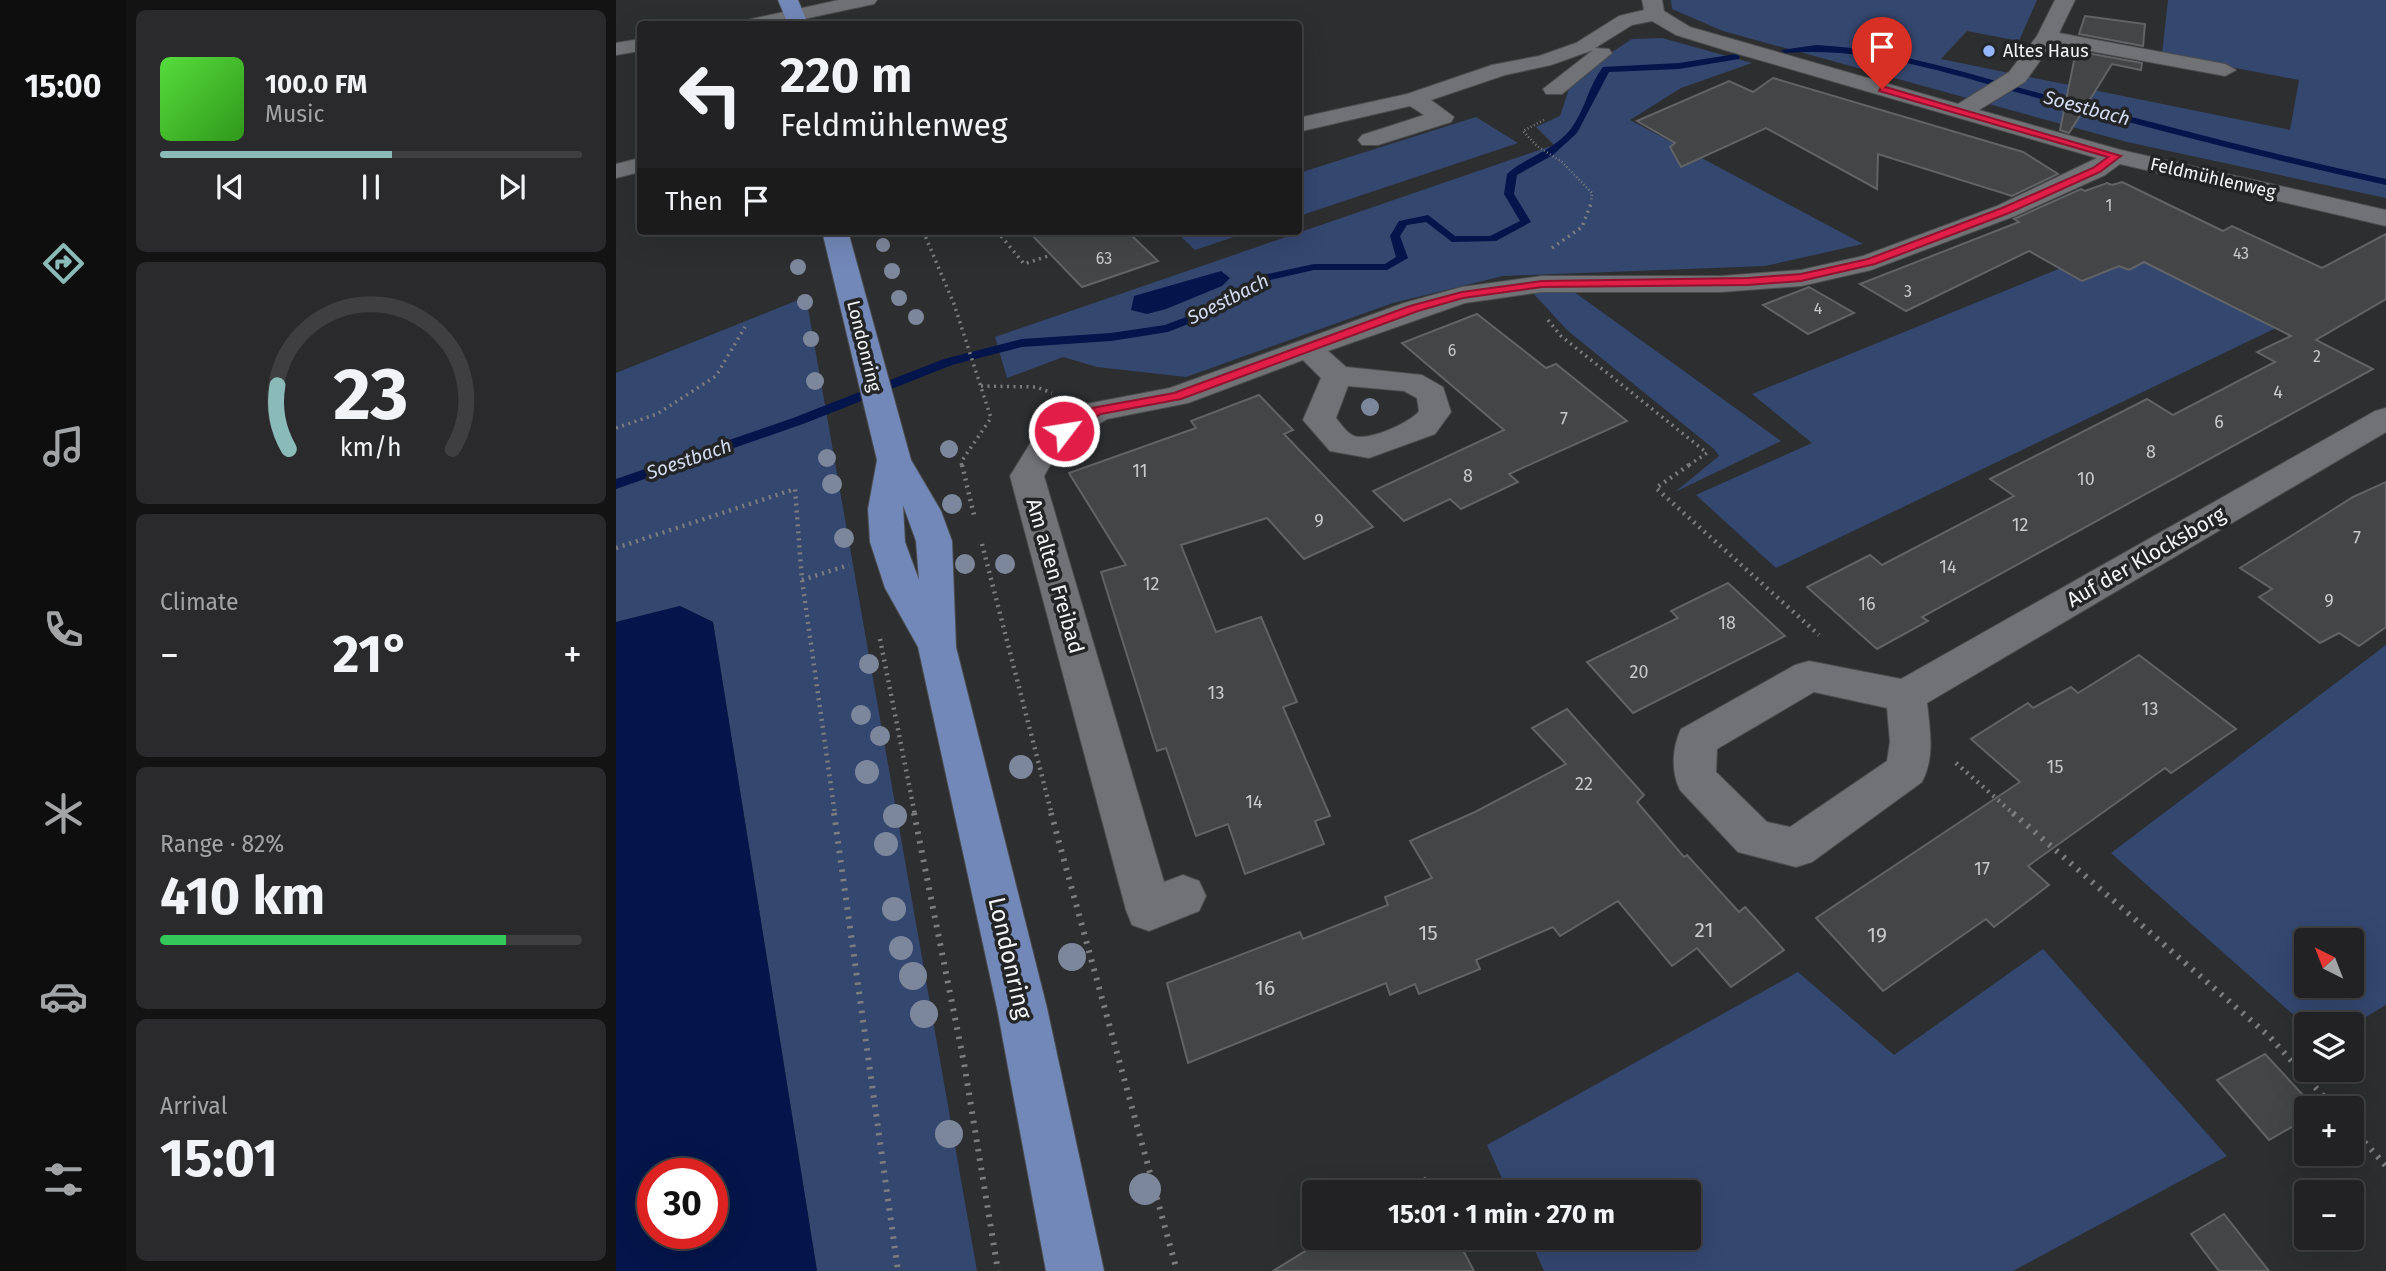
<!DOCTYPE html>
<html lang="en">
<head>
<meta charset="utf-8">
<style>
	body { margin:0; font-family:"Fira Sans",sans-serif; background:#2a2a2c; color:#f1f3f6; height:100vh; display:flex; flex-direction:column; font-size:26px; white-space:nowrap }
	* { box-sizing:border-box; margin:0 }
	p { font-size:23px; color:#a2a4a6 }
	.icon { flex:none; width:38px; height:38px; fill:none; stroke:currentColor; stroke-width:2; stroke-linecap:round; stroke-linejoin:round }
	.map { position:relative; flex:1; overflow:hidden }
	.panel { display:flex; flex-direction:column; gap:10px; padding:10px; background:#131314; width:490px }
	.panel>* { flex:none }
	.guide { position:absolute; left:21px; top:21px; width:665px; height:214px; border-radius:7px; box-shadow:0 7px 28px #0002,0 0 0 2px #3f3f41; background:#222224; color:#f1f3f6; overflow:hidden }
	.needle { width:46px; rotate:318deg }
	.tools { position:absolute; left:1678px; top:928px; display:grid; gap:14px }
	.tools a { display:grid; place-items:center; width:70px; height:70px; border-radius:7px; background:#222224; box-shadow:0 7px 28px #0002,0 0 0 2px #3f3f41; font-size:35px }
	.speed { position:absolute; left:21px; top:1158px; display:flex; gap:14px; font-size:35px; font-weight:700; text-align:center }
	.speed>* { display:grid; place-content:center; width:91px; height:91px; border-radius:50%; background:#222224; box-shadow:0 7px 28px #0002,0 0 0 2px #3f3f41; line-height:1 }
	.speed .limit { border:10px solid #d22; background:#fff; color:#111 }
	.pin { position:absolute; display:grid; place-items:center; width:60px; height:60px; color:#fff; margin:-72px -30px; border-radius:50% 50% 50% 0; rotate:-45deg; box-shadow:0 0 7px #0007 }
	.pin .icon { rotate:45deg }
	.me { position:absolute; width:77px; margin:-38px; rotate:59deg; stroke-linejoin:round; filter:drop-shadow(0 0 5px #0008) }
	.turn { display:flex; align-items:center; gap:24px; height:147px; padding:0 28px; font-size:32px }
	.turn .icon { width:91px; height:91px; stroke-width:2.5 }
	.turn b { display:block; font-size:49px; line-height:60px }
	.then { display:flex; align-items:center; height:66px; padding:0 28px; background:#0003; gap:14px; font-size:26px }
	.big { font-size:52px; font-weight:700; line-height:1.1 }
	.panel .card { flex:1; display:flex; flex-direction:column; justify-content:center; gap:10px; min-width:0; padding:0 24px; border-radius:10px; background:#2a2a2c }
	.panel .dial { align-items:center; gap:0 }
	.dial svg { height:182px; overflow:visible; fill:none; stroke:#3f3f41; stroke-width:7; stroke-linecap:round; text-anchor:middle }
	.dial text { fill:#f1f3f6; stroke:none }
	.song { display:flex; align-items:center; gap:21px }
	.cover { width:84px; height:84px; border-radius:10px; background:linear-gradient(135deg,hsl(110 70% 55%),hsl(110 70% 35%)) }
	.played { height:7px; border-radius:4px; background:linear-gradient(90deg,#8bbbb9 55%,#3f3f41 55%) }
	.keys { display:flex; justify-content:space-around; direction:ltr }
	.heat { display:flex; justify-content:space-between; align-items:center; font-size:38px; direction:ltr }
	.charge { height:10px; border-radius:5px; background:linear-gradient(90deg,#34c759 82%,#3f3f41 0) }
	.trip { position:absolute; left:686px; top:1180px; width:399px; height:70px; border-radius:7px; background:#222224; box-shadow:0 7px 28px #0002,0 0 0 2px #3f3f41; font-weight:700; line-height:70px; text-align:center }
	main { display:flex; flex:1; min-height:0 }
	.tabs { display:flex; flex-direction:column; width:126px; justify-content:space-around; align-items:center; background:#0e0e0e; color:#a2a4a6 }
	.tabs .icon { width:49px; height:49px }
	.tabs .selected { color:#8bbbb9 }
	.tabs b { font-size:32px; color:#f1f3f6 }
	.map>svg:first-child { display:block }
</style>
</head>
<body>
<main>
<nav class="tabs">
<b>15:00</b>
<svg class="icon selected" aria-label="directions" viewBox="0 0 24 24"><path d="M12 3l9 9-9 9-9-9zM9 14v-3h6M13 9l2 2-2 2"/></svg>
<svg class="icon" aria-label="music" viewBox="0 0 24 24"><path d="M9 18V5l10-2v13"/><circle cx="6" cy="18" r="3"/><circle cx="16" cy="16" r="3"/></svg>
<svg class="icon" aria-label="phone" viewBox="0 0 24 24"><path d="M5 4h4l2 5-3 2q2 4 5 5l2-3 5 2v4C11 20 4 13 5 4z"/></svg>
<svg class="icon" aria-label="climate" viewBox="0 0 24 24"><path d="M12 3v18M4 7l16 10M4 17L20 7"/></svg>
<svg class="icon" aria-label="car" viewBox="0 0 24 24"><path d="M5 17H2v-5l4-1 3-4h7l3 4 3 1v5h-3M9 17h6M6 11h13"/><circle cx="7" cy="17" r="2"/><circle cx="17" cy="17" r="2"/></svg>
<svg class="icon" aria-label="filters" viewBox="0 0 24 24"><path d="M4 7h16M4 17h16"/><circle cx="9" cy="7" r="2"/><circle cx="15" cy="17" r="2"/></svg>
</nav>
<section class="panel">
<div class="card">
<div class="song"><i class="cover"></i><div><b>100.0 FM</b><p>Music</p></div></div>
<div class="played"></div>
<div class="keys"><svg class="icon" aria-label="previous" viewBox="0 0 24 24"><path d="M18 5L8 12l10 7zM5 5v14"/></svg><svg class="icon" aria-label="pause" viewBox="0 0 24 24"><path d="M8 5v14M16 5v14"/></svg><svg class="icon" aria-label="next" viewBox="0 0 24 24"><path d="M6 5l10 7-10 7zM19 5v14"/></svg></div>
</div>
<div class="card dial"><svg viewBox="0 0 100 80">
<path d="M14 69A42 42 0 1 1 86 69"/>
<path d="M14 69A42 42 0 0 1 9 41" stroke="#8bbbb9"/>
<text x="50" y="56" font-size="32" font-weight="700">23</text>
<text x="50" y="72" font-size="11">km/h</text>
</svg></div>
<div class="card"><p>Climate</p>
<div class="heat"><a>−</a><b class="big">21°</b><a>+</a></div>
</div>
<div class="card"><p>Range · 82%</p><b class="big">410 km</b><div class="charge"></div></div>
<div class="card"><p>Arrival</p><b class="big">15:01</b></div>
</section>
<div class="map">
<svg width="1770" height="1271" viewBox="0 0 1770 1271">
	<rect width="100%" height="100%" fill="#2d2e30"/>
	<g fill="#34476f" fill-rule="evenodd">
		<polygon points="1055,0 1421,0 1403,41 1351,31 1325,59 1674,130 1683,80 1546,54 1552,0 1770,0 1770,198 1511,142 1107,31 1056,9"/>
		<polygon points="1046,38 1136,63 1065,88 1014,120 1247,244 1149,266 887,276 777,303 570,377 481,367 447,357 391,378 379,337 938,145 920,127 944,116 953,89 967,71 1016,39"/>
		<polygon points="860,117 902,143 683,216 683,173"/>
		<polygon points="559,231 636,231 579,250"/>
		<polygon points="1516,239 1729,295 1160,568 1080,495 1196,443 1136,394"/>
		<polygon points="954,289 1165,441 1059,492 1103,456 1098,449 952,331 916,292"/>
		<polygon points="190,297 361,1271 201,1271 97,622 64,606 0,622 0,373"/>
		<path d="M 1770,645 L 1770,1005 L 1736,1025 L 1690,1026 L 1495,853 ZM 1690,940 L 1736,940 L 1736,985 L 1690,985 Z"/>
		<polygon points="1427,949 1611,1156 1397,1271 928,1271 913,1237 1073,1237 1073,1192 892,1192 871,1145 1182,972 1278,1055"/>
	</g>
	<g fill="#04154b" fill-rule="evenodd">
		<polygon points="605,271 614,278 606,286 550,309 531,314 515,310 518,296"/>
		<path d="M 64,606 L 97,622 L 201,1271 L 0,1271 L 0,622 ZM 37,1174 L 96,1174 L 96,1234 L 37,1234 Z"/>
	</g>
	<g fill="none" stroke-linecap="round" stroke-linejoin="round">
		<g fill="#04154b" fill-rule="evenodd">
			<path d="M 1200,45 C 1278,49 1349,73 1423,93 C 1539,123 1654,154 1770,179 L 1770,185 C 1655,160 1542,130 1429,100 C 1342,77 1260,46 1169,53 L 1165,50 Z"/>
			<path d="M 1120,54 L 1124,57 L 1123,59 L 1063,69 L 993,72 L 961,133 L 937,155 L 901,175 L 898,194 L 915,222 L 880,241 L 836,242 L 810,222 L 791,225 L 784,236 L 792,258 L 771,270 L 698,270 L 650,281 L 605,311 L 552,332 L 495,341 L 406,347 L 336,365 L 187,424 L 0,489 L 0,479 L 177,418 L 328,359 L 406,339 L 495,333 L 549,325 L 597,307 L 642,276 L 698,264 L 769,264 L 780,257 L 774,236 L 783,221 L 812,215 L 839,236 L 874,236 L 904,221 L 888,194 L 891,174 C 910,157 937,151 954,130 C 969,111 972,86 987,67 L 1063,63 Z"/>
		</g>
	</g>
	<g fill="#444547" stroke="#626366" stroke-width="2">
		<polygon points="1469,16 1529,24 1527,46 1463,34"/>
		<polygon points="1460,51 1526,63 1525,70 1496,64 1453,133 1444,130"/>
		<polygon points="1157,78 1407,152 1442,174 1396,196 1262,154 1261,189 1150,128 1065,167 1054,147 1059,143 1021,121 1113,81 1137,92"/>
		<polygon points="1506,182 1607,231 1616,226 1706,268 1770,234 1770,299 1700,340 1757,369 1306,617 1312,621 1261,649 1191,587 1254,555 1266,565 1398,496 1374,479 1531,399 1557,415 1659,362 1641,352 1675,336 1528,262 1513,270 1503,266 1466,281 1413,251 1290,311 1244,284 1403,222 1398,219 1465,189 1469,191 1491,183 1496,185"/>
		<polygon points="412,231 511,231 542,261 466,287"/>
		<polygon points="1193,287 1238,313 1192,334 1147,305"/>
		<polygon points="861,314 930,368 940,364 1011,421 893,474 902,482 845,509 834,499 788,521 757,491 888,430 786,343"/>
		<polygon points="643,395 677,430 668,434 757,527 688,559 651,518 565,545 600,632 645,617 681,702 667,707 714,816 699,821 708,844 629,874 612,824 580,836 550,748 541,751 485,572 510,565 453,473 580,428 575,421"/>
		<polygon points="1770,482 1770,627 1743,646 1723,633 1704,643 1643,597 1656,589 1624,568 1737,497"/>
		<polygon points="1112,583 1169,636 1017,713 971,662 1062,618 1055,611"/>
		<polygon points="1523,655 1620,729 1555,773 1549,768 1412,866 1433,885 1378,927 1370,919 1267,991 1200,918 1404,782 1355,739 1412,703 1417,708 1455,687 1462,693"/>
		<polygon points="951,709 1028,795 1021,802 1068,857 1071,855 1123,912 1129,907 1168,950 1115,987 1081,948 1056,966 1002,901 944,936 937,927 860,960 864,969 803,994 799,984 774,995 770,983 572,1063 551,983 684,932 687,939 772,905 769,897 816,878 794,841 859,812 950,764 916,728"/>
		<polygon points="1649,1054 1699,1108 1690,1108 1690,1119 1653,1140 1601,1080"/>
		<polygon points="809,1178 816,1192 786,1192"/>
		<polygon points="1608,1214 1653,1271 1603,1271 1575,1234"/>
		<polygon points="712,1237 840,1237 858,1271 657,1271"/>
	</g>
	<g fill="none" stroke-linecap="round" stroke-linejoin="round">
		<defs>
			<g id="minor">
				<polygon points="223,0 261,0 258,4 164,24 128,24 131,20"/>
				<path d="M 1026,0 L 1046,0 L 1048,11 L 1074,27 L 1342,104 L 1393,72 L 1421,36 L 1439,0 L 1459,0 L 1443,33 L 1609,64 L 1620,70 L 1609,76 L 1436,44 L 1409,82 L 1363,110 L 1505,150 L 1770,210 L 1770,226 L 1504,164 L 1489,175 L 1399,216 L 1255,270 L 1185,286 L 1105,292 L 926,292 L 849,303 L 712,351 L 730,367 L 806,375 L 827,387 L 835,412 L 819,434 L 753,458 L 714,451 L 687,420 L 705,378 L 687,360 L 572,403 L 491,419 L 444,448 L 428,476 L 548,882 L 567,875 L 583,881 L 590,896 L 583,911 L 533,931 L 516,925 L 510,910 L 394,476 L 420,434 L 470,404 L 554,388 L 788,303 L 846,287 L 926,276 L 1105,276 L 1185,270 L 1247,256 L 1381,206 L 1481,158 L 1112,51 L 1060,35 L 1036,21 L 1016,25 L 979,48 L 993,49 L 996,53 L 946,94 L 930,94 L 927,89 L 977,50 L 935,65 L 889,75 L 815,100 L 838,117 L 835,122 L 762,145 L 746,145 L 742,140 L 746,135 L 808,115 L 794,106 L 682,132 L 682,118 L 791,94 L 876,65 L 923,56 L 960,43 L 1003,16 L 1028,10 ZM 732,386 L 788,391 L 801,398 L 803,411 C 794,423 750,443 736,435 C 730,432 724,423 720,418 Z"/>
				<polygon points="24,39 24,51 0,55 0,43"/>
				<polygon points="24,158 24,172 0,178 0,164"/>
				<path d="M 1770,408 L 1770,432 L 1311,703 C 1314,731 1319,757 1306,782 L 1196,862 L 1180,867 L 1122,852 L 1064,790 C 1055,772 1056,748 1065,729 L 1179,665 L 1193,661 L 1285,679 L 1759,411 ZM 1198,692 L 1271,708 L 1274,742 L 1271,761 L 1174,827 L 1151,822 L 1100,772 L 1101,749 Z"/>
			</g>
			<g id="major">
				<polygon points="162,0 182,0 192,24 172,24"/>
				<path d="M 206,231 L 232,231 L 295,460 L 325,511 L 336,541 L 340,647 L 431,1008 L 488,1271 L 430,1271 L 381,1008 L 302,647 L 269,588 L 254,542 L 252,509 L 261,460 ZM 287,505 L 300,541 L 303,580 L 289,542 Z"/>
			</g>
		</defs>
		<use href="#minor" stroke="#4b4c4d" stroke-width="2"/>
		<use href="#major" stroke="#4b4c4d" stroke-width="2"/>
		<polyline stroke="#7c7d7f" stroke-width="2.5" stroke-dasharray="1 2.5" stroke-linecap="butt" points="928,120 907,131 921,146 946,162 976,193 975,202"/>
		<g stroke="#7c7d7f" stroke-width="3.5" stroke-dasharray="2 4.5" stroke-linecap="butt">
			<polyline points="307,231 338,304 375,418 345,462 346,467"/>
			<polyline points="381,231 408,264 435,255"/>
			<polyline points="936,248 966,227 976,201"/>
			<polyline points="932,320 945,336 1091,453 1070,467"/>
			<polyline points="365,386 420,387 436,393"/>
			<polyline points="0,428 41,414 100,376 129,327"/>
		</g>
		<g stroke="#7c7d7f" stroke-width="4.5" stroke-dasharray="2 5" stroke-linecap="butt">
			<polyline points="346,465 358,515"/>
			<polyline points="1073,465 1040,488 1203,635"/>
			<polyline points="366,544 436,815"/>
			<polyline points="0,548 179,489 186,580 219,815"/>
			<polyline points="186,580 233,565"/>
			<polyline points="264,639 299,815"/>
			<polyline points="1340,763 1399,815"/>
		</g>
		<g stroke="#7c7d7f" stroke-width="6" stroke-dasharray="2.5 7" stroke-linecap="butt">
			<polyline points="218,813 282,1271"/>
			<polyline points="298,813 348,1063 382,1271"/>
			<polyline points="435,813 561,1271"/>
			<polyline points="1397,813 1653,1036 1718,1108"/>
			<polyline points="1736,1128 1770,1166"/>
		</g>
		<use href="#minor" fill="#717275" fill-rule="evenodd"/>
		<use href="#major" fill="#7288b8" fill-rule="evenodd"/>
	</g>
	<g fill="#7d879b">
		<circle cx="267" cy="245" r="7"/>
		<circle cx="182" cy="267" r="8"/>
		<circle cx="276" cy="271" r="8"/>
		<circle cx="283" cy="298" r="8"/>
		<circle cx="189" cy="302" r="8"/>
		<circle cx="300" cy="317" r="8"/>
		<circle cx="195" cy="339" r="8"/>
		<circle cx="199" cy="381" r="9"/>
		<circle cx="754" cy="407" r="9"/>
		<circle cx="333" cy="449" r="9"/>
		<circle cx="211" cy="458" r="9"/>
		<circle cx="216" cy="484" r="10"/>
		<circle cx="336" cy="504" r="10"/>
		<circle cx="228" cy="538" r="10"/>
		<circle cx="349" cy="564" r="10"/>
		<circle cx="389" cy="564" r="10"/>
		<circle cx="253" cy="664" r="10"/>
		<circle cx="245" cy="715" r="10"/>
		<circle cx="264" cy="736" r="10"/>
		<circle cx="405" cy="767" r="12"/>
		<circle cx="251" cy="772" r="12"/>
		<circle cx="279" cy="816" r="12"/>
		<circle cx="270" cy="844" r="12"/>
		<circle cx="278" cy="909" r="12"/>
		<circle cx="285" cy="948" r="12"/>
		<circle cx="456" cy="957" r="14"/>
		<circle cx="297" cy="976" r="14"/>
		<circle cx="308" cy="1014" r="14"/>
		<circle cx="333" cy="1134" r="14"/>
		<circle cx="529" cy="1189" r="16"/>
	</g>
	<polygon fill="#e11d48" stroke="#92132f" stroke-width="2" points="1266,86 1505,156 1484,172 1393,213 1259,264 1185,281 1132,285 926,287 847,298 802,311 565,399 485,414 448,435 441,431 476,408 558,393 794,306 846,292 926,281 1132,278 1185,274 1252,259 1386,208 1477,168 1492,157 1263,91"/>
	<circle fill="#95b6fd" stroke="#232426" stroke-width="2.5" cx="1373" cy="51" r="7"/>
	<g text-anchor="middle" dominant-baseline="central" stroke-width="7" stroke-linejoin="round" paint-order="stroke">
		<g font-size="16" fill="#c8c9ca">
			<text x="1493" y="205">1</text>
			<text x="1625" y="253">43</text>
			<text x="488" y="258">63</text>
			<text x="1292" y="291">3</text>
			<text x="1202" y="308">4</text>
			<text x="836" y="350">6</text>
			<text x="1701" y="356">2</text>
		</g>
		<g font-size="18" fill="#f4f5f6" stroke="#232426" text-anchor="start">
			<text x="1387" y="51">Altes Haus</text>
		</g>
		<g font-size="18" fill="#f4f5f6" stroke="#232426">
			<text transform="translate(1597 178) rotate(13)">Feldmühlenweg</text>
			<text transform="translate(248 346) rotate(76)">Londonring</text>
		</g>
		<g font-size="18" fill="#c8c9ca">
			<text x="1662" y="392">4</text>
			<text x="948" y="419">7</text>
			<text x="1603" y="422">6</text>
			<text x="1535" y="452">8</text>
			<text x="524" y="471">11</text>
			<text x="852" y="476">8</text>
			<text x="1470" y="479">10</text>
			<text x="703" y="521">9</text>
			<text x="1404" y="525">12</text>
			<text x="1741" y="538">7</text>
			<text x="1332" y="567">14</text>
			<text x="535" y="584">12</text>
			<text x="1713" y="601">9</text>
			<text x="1251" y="604">16</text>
			<text x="1111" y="623">18</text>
			<text x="1023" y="672">20</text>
			<text x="600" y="693">13</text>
			<text x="1534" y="709">13</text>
			<text x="1439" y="767">15</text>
			<text x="968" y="784">22</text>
			<text x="638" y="802">14</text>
			<text x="1366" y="869">17</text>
		</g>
		<g font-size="19" font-style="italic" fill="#d4ddef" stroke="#232426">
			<text transform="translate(1471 108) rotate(15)">Soestbach</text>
			<text transform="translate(612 299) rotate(-27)">Soestbach</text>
			<text transform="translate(73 459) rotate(-19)">Soestbach</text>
		</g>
		<g font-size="21" fill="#f4f5f6" stroke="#232426">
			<text transform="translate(1530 557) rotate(-30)">Auf der Klocksborg</text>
			<text transform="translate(439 576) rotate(74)">Am alten Freibad</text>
		</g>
		<g font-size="21" fill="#c8c9ca">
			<text x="1088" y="930">21</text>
			<text x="812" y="933">15</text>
			<text x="1261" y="935">19</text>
			<text x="649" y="988">16</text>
		</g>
		<g font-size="24" fill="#f4f5f6" stroke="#232426">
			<text transform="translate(394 958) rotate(77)">Londonring</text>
		</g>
	</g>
</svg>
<div class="tools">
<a><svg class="needle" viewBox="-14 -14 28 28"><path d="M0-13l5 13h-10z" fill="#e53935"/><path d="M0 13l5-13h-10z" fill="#a2a4a6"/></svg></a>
<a><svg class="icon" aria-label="layers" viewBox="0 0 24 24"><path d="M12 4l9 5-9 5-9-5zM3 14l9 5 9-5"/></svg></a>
<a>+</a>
<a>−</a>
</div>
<div class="speed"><div class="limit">30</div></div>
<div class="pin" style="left:1266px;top:89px;background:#d93025"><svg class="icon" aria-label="arrive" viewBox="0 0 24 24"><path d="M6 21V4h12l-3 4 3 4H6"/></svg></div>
<svg class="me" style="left:448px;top:431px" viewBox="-20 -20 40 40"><circle r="17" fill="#e11d48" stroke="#fff" stroke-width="3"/><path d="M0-11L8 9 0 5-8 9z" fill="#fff"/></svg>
<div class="trip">15:01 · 1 min · 270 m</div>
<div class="guide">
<div class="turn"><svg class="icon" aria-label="left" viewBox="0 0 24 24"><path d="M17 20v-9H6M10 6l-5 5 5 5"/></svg><div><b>220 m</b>Feldmühlenweg</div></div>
<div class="then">Then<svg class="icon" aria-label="arrive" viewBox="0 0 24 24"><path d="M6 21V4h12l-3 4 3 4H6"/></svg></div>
</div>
</div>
</main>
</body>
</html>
